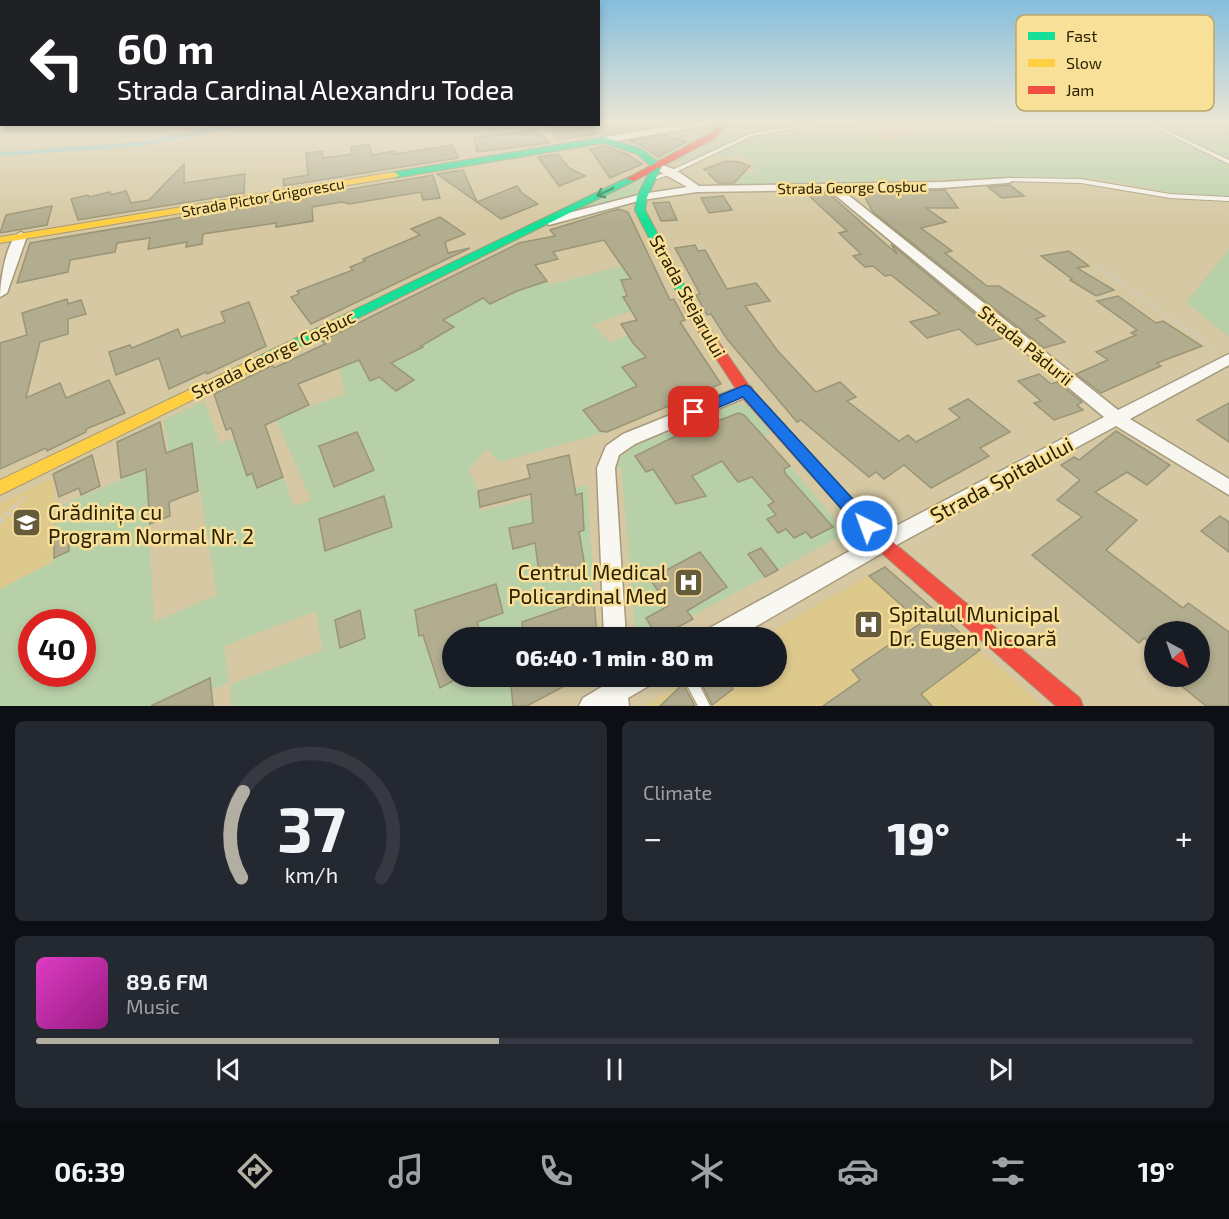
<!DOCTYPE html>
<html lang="en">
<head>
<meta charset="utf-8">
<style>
	body { margin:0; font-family:"Exo 2",sans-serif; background:#242831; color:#f1f3f6; height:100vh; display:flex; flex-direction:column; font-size:22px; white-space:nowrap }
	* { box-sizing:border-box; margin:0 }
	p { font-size:20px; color:#9ea1a6 }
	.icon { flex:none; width:33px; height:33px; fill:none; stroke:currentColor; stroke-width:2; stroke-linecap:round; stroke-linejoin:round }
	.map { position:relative; height:706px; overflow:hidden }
	.panel { display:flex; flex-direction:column; gap:15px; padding:15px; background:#0d0f14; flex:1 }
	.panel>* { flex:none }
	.guide { position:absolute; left:0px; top:0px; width:600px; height:126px; box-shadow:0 3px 9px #0003; background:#202124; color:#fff; overflow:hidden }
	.needle { width:39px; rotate:140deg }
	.fabs { position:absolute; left:1144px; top:621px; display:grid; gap:12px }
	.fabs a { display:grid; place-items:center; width:66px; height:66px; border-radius:50%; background:#171b24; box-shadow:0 3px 9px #0003; font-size:30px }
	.speed { position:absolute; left:18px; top:609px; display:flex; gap:12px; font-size:30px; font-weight:700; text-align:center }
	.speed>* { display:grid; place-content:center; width:78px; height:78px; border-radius:50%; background:#171b24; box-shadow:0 3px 9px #0003; line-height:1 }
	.speed .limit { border:9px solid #d22; background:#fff; color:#111 }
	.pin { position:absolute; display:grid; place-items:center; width:51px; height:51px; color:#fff; margin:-26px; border-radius:12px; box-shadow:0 3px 9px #0006 }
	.me { position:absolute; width:66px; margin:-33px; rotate:318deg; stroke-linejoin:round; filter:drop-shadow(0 0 4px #0008) }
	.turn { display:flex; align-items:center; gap:21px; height:126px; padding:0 18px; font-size:27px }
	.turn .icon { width:78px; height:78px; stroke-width:2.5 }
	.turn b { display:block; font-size:42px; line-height:51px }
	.big { font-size:45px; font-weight:800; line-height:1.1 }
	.panel .widget { flex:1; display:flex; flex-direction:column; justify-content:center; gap:9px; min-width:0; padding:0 21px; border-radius:9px; background:#242831 }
	.panel .dial { align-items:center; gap:0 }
	.dial svg { height:156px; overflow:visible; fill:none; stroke:#363941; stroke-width:7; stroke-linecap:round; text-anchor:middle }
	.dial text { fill:#f1f3f6; stroke:none }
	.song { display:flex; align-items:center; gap:18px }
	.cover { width:72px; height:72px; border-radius:9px; background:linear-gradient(135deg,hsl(310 70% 55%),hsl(310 70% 35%)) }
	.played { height:6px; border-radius:3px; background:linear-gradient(90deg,#b2afa2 40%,#363941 40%) }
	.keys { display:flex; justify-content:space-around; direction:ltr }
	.heat { display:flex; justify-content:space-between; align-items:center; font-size:33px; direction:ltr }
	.panel .tiles { flex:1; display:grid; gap:15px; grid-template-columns:1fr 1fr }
	.widget:last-child { grid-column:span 2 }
	.trip { position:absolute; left:442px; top:627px; width:345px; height:60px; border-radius:30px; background:#171b24; box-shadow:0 3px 9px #0003; font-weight:800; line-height:60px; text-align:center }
	.menu { display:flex; height:96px; justify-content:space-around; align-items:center; background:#090b0e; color:#9ea1a6 }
	.menu .icon { width:42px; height:42px }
	.menu .current { color:#b2afa2 }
	.menu b { font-size:27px; color:#f1f3f6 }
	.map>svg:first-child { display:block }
</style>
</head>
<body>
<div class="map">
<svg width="1229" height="706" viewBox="0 0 1229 706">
	<rect width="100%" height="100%" fill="#d5c8a2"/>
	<g fill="#dec98d">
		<polygon points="54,477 54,561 0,589 0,503"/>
		<polygon points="885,566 1043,706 643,706 695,677 777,676 777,638 762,637"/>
	</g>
	<g fill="#b8d0a8" fill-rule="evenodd">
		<polygon points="703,123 822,123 751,135 688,165 673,159 657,166 642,197 546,222 657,166 650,157 604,140"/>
		<polygon points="843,123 852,123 878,141 949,130 954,133 990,128 983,123 1229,123 1229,197 1185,195 1101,179 972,178 862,183 739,184 733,178 757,172 751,166 755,165 742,154 719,159 711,157 751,137 767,133"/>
		<polygon points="1229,249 1229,337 1186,302"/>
		<path d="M 652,261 L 655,268 L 634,272 L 636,278 L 621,281 C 626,295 622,296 632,311 L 592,325 L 611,342 L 628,335 L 646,357 L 622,367 L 636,386 L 599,403 L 592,422 L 600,431 L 607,432 L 500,462 L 486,449 L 469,470 L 478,491 L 480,511 L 587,485 L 597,637 L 453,638 L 453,676 L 583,677 L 527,706 L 231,706 L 231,684 L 323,650 L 316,611 L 224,646 L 229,682 L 211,690 L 209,678 L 151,706 L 0,706 L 0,589 L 54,561 L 54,508 L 146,469 L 154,622 L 217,595 L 192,444 L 169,452 L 164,420 L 204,401 L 220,444 L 234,438 L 247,475 L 252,473 L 257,488 L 283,477 L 294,506 L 311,500 L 266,397 L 275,394 L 287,415 L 345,394 L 339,368 L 325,344 L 374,348 L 392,363 L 423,347 L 403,327 L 419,318 L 442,334 L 454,327 L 443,320 L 476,293 L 490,304 L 517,291 L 547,281 L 550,285 L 617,267 ZM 32,622 L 82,622 L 82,674 L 32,674 Z"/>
		<polygon points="733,404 747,405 771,433 763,436 744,415 737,413 700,428 698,426 635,456 646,471 653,469 677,504 706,497 693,479 698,473 728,459 730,472 739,482 759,473 786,472 784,469 790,466 841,527 840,536 778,570 762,548 749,554 765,577 653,637 636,637 621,466 617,469 621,457 633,447"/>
	</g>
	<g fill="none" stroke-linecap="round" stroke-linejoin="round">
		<polyline stroke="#90cccc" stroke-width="4" points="0,154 143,144 241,124"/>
	</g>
	<g fill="#b2ad8f" stroke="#9b9577" stroke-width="1.5">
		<polygon points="603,123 635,123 647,127 558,140 547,124 605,124"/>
		<polygon points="538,130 549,143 477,152 474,138"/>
		<polygon points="666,135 686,142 658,157 639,144 629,141"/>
		<polygon points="369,144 372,155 394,151 395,154 452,145 458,158 284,186 283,179 308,175 306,153 322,151 323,158 352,154 351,147"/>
		<polygon points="604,146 627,154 642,164 610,178 590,149"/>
		<polygon points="558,154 569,168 585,176 559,186 538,157"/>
		<polygon points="727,161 740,162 750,166 734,183 718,183 704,169"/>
		<polygon points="184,164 184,183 245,174 244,193 78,220 71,199 88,195 89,197 110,192 111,195 126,191 131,203 149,200"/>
		<polygon points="463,170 477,202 517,186 522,193 538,204 501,219 437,174"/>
		<polygon points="433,175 440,198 423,200 421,192 349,204 342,202 312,207 313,221 276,227 276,223 203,234 202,244 186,247 187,242 148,249 150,238 117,243 115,252 70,260 68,272 17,283 30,243"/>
		<polygon points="1010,185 1024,196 1002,198 988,187"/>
		<polygon points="945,190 958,208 926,208 946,222 921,228 952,251 945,253 987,286 999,286 1045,316 1036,319 1065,342 1044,348 873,212 862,192"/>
		<polygon points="827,192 897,254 891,244 1004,338 977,345 959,329 927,338 910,322 940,314 891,275 885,276 873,266 865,267 853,256 861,254 839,233 847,231 806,193"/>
		<polygon points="723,196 732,210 709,213 701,198"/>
		<polygon points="669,202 677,220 661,221 653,203"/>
		<polygon points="52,206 47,225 0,233 6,215"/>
		<polygon points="618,209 628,212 670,300 674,299 685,320 680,322 721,384 607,432 600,431 583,410 637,386 622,367 646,357 633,343 621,324 637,320 623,297 627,296 621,280 631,279 604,240 553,252 558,259 535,265 547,281 517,291 490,304 483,298 443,320 454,327 421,346 423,347 391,363 414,380 396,391 379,377 370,381 359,360 298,384 309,405 265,425 283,477 257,488 252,473 247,476 231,428 226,430 214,394 273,365 274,368 325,344 322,341 519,243 555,236 550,230"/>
		<polygon points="440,217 465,234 445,242 448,253 470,248 311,324 291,297 299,294 297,291 353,270 350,267 365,261 363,259 420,235 411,229"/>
		<polygon points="695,245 698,251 705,250 727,289 756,283 770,301 745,306 777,350 816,392 840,382 856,397 847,401 899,441 908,435 916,442 960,418 949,409 968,399 1010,432 980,448 989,456 931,488 904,465 884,479 876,472 869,477 801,420 797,422 727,339 711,314 707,315 696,295 700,294 675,248"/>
		<polygon points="1069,251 1089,266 1077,268 1114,290 1096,296 1070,280 1072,279 1041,256"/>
		<polygon points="1118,296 1156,323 1163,321 1202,346 1157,363 1161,366 1101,393 1076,374 1108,360 1096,352 1136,335 1131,333 1137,330 1097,301"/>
		<polygon points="67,299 68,304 81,300 86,314 68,319 68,334 40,342 26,398 60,383 66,398 109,380 125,413 86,429 86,432 47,451 46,448 0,469 0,343 27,335 22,313"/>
		<polygon points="249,302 266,346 207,374 206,372 169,389 159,358 116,375 109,352 130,345 132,348 178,329 181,337 225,322 221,312"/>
		<polygon points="1039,374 1051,384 1057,382 1082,402 1077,405 1083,410 1054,420 1034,403 1041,401 1018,381"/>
		<polygon points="1229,403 1229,442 1197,420"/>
		<polygon points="738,413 744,415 790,466 784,469 785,473 833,527 811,538 806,532 794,538 786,529 778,533 767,519 776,515 768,505 774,502 752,477 738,482 722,461 692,476 706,496 676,504 653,469 646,472 635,456 698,425 700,428"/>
		<polygon points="160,422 166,453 192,443 198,491 169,502 170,516 150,524 146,469 121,478 117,442"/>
		<polygon points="1116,431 1170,465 1147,485 1127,472 1095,492 1137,520 1106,550 1183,608 1188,603 1229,632 1229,706 1206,706 1169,676 1200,676 1200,632 1155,632 1155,646 1144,638 1139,643 1032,555 1082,517 1057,500 1080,480 1061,465 1074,457 1079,460"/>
		<polygon points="357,432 374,470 334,487 319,446"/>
		<polygon points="92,455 100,486 81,495 79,488 59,497 53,474"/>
		<polygon points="569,455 576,495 582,493 584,530 579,532 586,573 540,581 535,543 513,549 509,528 533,523 531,494 480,507 478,491 530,478 527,465"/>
		<polygon points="384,496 392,527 325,551 319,519"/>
		<polygon points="1220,516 1229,522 1229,552 1201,531"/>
		<polygon points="69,532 69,551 54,558 54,538"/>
		<polygon points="761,548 778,570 765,577 748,554"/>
		<polygon points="700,552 727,587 687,611 693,619 658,638 646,618 668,606 650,579"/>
		<polygon points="885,567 980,650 921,694 932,706 823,706 860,680 852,670 921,623 869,576"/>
		<polygon points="496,584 503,613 477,622 483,638 453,638 453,681 440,688 423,635 419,636 415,610"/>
		<polygon points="594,597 597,638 524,638 522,622"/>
		<polygon points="360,610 365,638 340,648 335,620"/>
		<polygon points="510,676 583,676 527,706 513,706"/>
		<polygon points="702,676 724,676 733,689 712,705 699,679"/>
		<polygon points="210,678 213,706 151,706"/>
		<polygon points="683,684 695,706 660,706"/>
	</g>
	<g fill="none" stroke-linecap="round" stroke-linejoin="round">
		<defs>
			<g id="lane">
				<polygon points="815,123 824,123 822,124 752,136 674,173 651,181 648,179 670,171 749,134"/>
				<polygon points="1146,123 1151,123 1229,160 1229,164"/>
				<polygon points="1007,178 1081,179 1170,194 1229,197 1229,201 1170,198 1081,183 1005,181 1005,179"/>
				<polygon points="682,676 695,676 710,706 698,706"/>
			</g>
			<g id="street">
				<polygon points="687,123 708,123 703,126 604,143 599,140 604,137"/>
				<path d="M 657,163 L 676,170 L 699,186 L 941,182 L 1011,178 L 1011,182 L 1007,183 L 941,188 L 842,190 L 1118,410 L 1229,354 L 1229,365 L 1130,419 L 1229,479 L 1229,495 L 1116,426 L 889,549 L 736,638 L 703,638 L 706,630 L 875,537 L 1104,417 L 829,190 L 697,192 L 642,200 L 549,225 L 543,221 L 545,219 L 642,194 L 687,187 C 676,180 662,174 652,166 Z"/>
				<path d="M 21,232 L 27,236 L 7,293 L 0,297 C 0,282 6,238 21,232 Z"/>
				<polygon points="745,385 751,387 753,391 751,395 635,444 619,455 615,468 626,638 604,638 597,468 606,446 623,434"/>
				<polygon points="605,676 655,676 652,684 628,698 629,706 579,706 583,698 605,685"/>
			</g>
			<g id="fast">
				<polygon points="604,137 643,150 662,166 647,197 645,210 701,317 699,320 691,320 689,317 635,210 637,197 652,167 637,154 603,143 394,178 389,175 394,172"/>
				<polygon points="631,176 634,177 634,181 261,366 256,368 249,363 251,360"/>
			</g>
			<g id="slow">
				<polygon points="394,172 399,175 397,177 0,243 0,237"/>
				<polygon points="256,358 263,363 261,366 0,495 0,480"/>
			</g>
			<g id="jam">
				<polygon points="719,123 728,123 715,138 634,181 626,179 709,134"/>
				<polygon points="695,313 699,314 750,387 888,538 1080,698 1083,706 1056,706 876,548 740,395 689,317"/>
			</g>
		</defs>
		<use href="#lane" stroke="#a59a7c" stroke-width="2"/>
		<use href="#street" stroke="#a59a7c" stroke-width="3"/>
		<use href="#fast" stroke="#a59a7c" stroke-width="2"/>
		<use href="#slow" stroke="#a59a7c" stroke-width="2"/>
		<use href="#jam" stroke="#a59a7c" stroke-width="2"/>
		<polyline stroke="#cfcbbf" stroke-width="2" stroke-dasharray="2 2" stroke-linecap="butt" points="698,174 708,172"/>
		<g stroke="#cfcbbf" stroke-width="3" stroke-dasharray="3 3" stroke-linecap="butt">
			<polyline points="1097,266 1216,350"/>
			<polyline points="15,507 25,497"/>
		</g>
		<polyline stroke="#cfcbbf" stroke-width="4.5" stroke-dasharray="4.5 4.5" stroke-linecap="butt" points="0,522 16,506"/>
		<use href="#lane" fill="#f9f7f1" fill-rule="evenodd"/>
		<use href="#street" fill="#f9f7f1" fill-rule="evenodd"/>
		<use href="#fast" fill="#16e098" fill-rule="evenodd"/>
		<use href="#slow" fill="#ffcf43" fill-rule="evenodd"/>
		<use href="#jam" fill="#f24e42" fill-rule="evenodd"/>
	</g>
	<defs><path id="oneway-shaft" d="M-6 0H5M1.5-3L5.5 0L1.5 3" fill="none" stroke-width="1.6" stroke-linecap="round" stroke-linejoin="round" transform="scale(1.5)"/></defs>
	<use stroke="#20804e" href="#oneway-shaft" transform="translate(605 192) rotate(154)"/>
	<linearGradient id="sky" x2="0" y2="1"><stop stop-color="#85bedd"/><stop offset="0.55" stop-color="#ece6d5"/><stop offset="1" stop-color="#ece6d5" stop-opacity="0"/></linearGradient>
	<rect width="1229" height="222" fill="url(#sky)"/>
	<polygon fill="#1a73e8" stroke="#114b97" stroke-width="1.5" points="745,385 750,387 873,521 875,526 873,531 867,533 861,531 743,397 694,418 689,416 687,412 689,408"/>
	<defs>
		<symbol id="school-square" viewBox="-11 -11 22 22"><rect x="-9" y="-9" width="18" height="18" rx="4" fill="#665b3b" stroke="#f9e099"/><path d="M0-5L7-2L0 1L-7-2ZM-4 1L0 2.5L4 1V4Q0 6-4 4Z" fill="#fff"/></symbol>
		<symbol id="hospital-square" viewBox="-11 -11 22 22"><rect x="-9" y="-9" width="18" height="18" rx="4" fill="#665b3b" stroke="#f9e099"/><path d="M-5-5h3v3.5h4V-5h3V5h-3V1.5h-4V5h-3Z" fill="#fff"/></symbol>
	</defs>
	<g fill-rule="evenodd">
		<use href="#school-square" x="10" y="506" width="33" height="33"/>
		<use href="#hospital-square" x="672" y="566" width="33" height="33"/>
		<use href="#hospital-square" x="852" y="608" width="33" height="33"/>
	</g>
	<g text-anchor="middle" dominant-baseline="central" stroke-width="5" stroke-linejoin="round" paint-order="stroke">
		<g font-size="15" fill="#2a2003" stroke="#f9e099">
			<text transform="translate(852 187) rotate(-1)">Strada George Coșbuc</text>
			<text transform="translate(263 197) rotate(-10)">Strada Pictor Grigorescu</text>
		</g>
		<g font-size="18" fill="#2a2003" stroke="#f9e099">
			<text transform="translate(688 296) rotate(61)">Strada Stejarului</text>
			<text transform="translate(1026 345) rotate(39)">Strada Pădurii</text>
			<text transform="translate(273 354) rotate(-26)">Strada George Coșbuc</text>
		</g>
		<g font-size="21" fill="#2a2003" stroke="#f9e099">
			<text transform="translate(1001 479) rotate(-28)">Strada Spitalului</text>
		</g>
		<g font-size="21" fill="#2a2003" stroke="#f9e099" text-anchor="start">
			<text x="48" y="511">Grădinița cu<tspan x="48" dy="24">Program Normal Nr. 2</tspan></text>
			<text x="667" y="571" text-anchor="end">Centrul Medical<tspan x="667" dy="24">Policardinal Med</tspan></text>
			<text x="889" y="613">Spitalul Municipal<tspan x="889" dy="24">Dr. Eugen Nicoară</tspan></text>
		</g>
	</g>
	<rect x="1016" y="15" width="198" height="96" rx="9" fill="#f9e099" stroke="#bba66c" stroke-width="1.5"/>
	<rect x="1028" y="32" width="27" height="8" fill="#16e098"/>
	<rect x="1028" y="59" width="27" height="8" fill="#ffcf43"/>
	<rect x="1028" y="86" width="27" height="8" fill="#f24e42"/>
	<g font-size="16" fill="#2a2003">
		<text x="1066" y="42">Fast</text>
		<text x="1066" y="69">Slow</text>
		<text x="1066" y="96">Jam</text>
	</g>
</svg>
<div class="fabs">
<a><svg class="needle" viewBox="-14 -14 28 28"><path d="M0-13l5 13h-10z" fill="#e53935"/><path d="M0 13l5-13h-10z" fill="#9ea1a6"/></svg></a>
</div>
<div class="speed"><div class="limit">40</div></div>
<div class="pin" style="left:694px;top:412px;background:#d93025"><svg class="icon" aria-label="arrive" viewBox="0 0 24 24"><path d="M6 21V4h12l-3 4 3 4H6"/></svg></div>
<svg class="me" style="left:867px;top:526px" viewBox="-20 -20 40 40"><circle r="17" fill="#1a73e8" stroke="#fff" stroke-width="3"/><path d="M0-11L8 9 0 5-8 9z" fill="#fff"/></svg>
<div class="trip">06:40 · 1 min · 80 m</div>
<div class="guide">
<div class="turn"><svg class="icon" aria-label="left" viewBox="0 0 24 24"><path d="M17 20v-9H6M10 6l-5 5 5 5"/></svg><div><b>60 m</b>Strada Cardinal Alexandru Todea</div></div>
</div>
</div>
<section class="panel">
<div class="tiles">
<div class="widget dial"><svg viewBox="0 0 100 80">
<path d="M14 69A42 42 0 1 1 86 69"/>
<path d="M14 69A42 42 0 0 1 15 25" stroke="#b2afa2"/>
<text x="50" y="56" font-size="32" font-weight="700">37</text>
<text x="50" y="72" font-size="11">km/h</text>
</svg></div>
<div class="widget"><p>Climate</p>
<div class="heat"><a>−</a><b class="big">19°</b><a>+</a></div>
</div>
<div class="widget">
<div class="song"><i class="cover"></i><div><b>89.6 FM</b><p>Music</p></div></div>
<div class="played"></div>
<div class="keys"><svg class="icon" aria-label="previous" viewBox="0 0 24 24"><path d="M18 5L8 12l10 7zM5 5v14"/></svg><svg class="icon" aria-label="pause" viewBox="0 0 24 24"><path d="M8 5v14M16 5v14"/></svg><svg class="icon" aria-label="next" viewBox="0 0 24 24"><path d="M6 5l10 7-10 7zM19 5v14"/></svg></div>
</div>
</div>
</section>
<nav class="menu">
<b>06:39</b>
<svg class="icon current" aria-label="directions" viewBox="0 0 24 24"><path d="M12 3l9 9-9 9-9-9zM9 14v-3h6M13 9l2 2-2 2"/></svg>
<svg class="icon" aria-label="music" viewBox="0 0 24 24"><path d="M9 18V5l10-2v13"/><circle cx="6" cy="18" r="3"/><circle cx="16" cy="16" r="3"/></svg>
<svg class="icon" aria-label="phone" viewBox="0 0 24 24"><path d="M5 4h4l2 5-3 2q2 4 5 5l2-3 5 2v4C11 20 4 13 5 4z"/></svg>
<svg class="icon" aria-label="climate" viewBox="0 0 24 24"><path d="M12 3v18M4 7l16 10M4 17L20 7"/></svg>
<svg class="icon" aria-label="car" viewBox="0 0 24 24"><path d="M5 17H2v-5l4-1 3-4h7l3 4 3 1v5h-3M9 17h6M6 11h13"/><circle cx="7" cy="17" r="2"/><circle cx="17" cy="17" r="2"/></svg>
<svg class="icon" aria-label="filters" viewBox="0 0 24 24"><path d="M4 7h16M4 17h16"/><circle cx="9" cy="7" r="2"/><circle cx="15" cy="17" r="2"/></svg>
<b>19°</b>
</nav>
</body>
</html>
